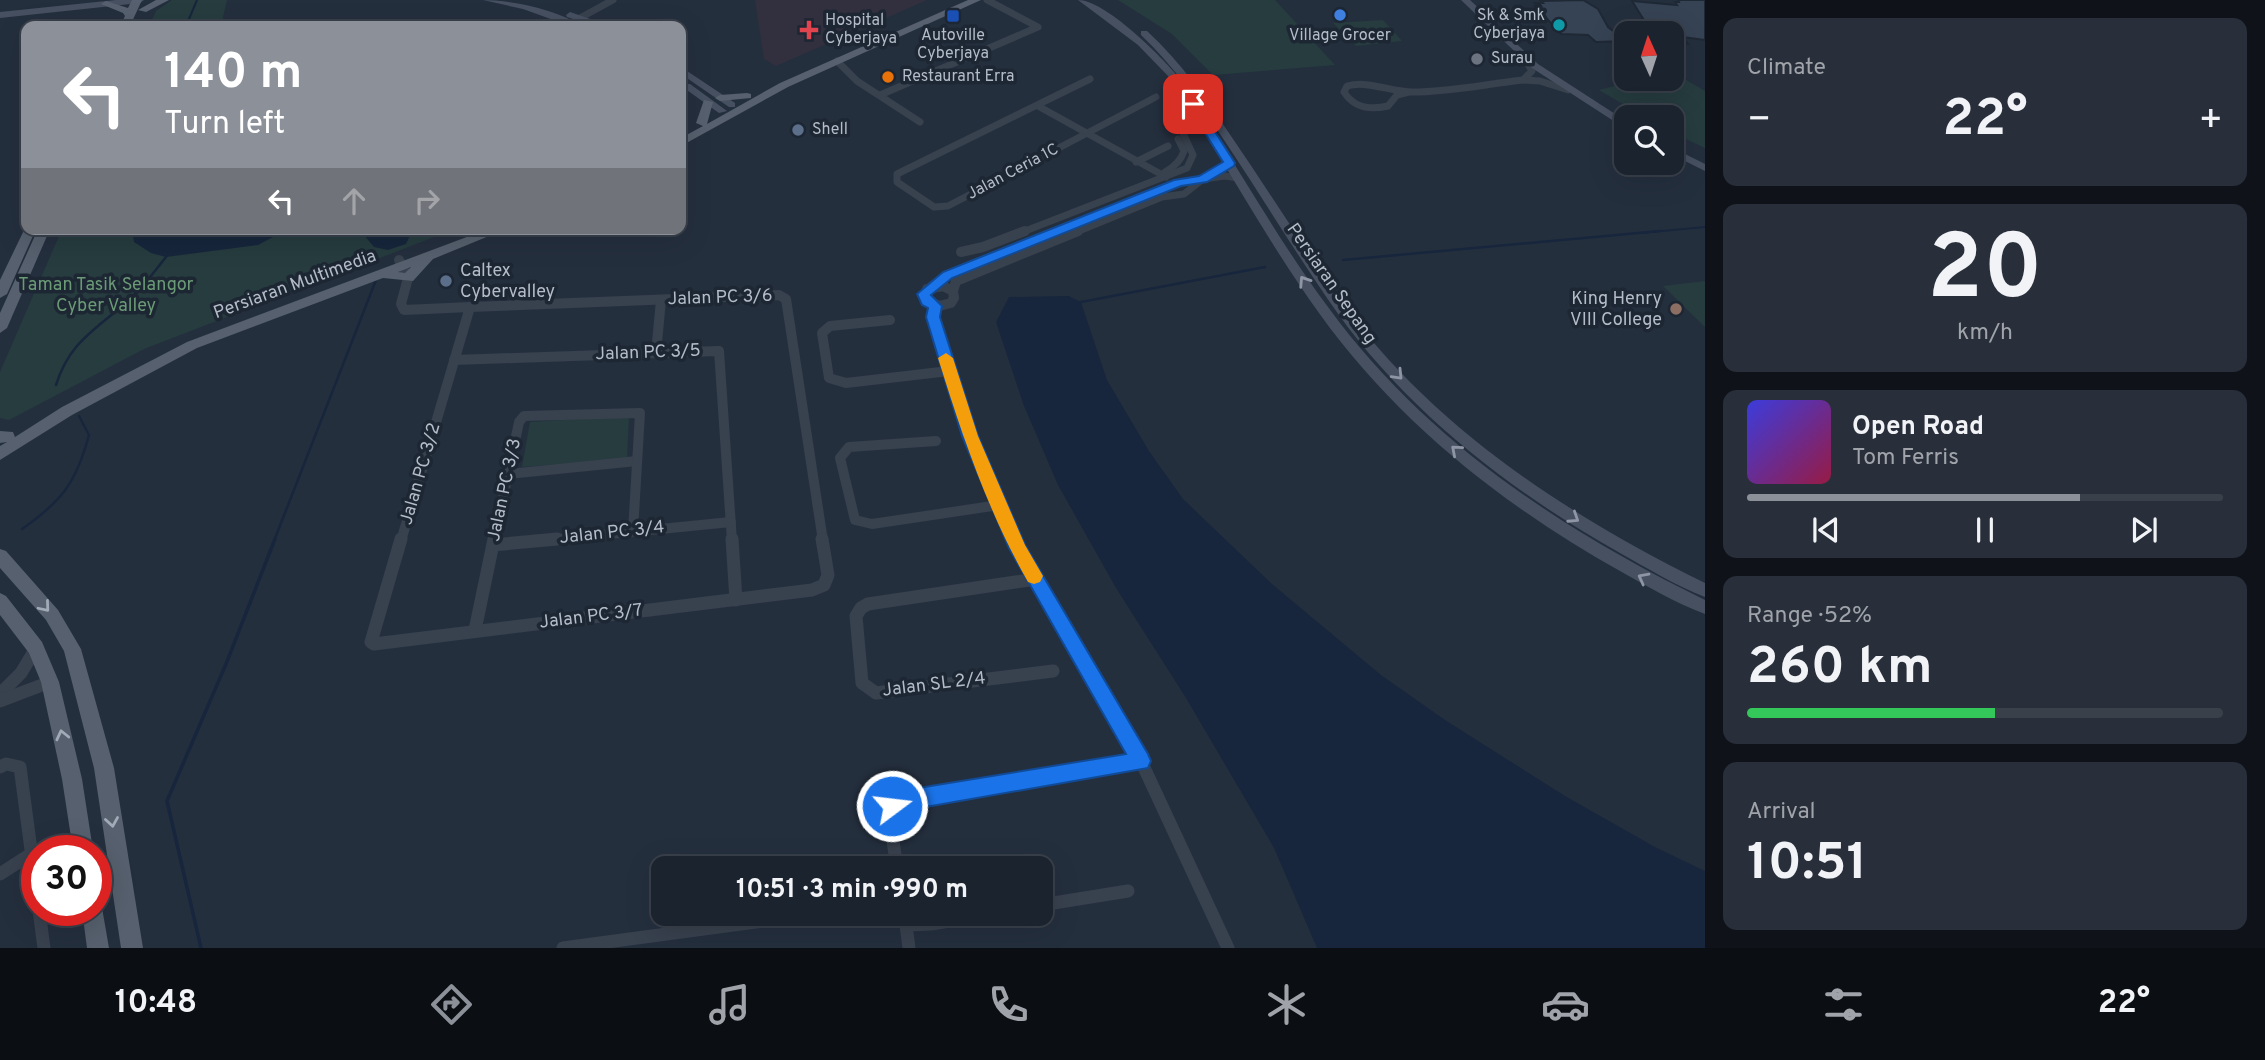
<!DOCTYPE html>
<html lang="en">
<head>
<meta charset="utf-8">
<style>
	body { margin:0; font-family:Overpass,sans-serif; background:#282f3a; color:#f1f3f6; height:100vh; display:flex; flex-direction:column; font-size:26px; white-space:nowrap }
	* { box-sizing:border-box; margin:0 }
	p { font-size:23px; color:#a0a4aa }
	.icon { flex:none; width:38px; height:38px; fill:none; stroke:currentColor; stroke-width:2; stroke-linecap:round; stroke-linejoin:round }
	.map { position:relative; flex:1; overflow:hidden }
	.drawer { display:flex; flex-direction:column; gap:18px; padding:18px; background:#0f1319; width:560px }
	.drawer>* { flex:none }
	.hud { position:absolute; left:21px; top:21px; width:665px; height:214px; border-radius:14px; box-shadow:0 7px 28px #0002,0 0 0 2px #39404a; background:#8c9099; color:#fff; overflow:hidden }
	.needle { width:46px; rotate:357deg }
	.buttons { position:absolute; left:1614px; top:21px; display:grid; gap:14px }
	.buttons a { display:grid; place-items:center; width:70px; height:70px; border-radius:14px; background:#1b232e; box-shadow:0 7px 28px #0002,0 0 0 2px #39404a; font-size:35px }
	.speed { position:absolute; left:21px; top:835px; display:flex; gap:14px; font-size:35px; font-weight:700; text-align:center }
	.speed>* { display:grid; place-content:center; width:91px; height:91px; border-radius:50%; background:#1b232e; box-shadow:0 7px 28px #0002,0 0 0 2px #39404a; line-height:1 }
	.speed .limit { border:10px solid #d22; background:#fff; color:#111 }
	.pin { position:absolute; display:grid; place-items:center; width:60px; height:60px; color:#fff; margin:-30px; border-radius:14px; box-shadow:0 4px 10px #0006 }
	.me { position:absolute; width:77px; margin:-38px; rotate:75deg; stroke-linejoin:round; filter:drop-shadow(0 0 5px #0008) }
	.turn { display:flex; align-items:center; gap:24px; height:147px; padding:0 28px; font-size:32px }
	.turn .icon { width:91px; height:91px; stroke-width:2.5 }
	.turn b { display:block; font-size:49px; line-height:60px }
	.lanes { display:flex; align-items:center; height:66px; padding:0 28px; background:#0003; justify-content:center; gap:35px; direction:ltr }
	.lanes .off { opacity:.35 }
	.big { font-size:52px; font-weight:700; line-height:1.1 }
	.drawer .widget { flex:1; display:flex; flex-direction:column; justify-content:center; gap:10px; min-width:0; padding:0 24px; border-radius:14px; background:#282f3a }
	.drawer .dial { align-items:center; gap:0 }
	.dial b { font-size:91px; line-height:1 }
	.song { display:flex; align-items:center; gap:21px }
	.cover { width:84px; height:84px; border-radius:10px; background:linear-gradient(135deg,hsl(240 70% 55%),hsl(340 70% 35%)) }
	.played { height:7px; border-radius:4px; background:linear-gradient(90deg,#8c9099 70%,#39404a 70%) }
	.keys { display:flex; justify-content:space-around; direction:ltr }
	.heat { display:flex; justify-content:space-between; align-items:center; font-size:38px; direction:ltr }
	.charge { height:10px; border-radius:5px; background:linear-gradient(90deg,#34c759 52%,#39404a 0) }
	.trip { position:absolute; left:651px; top:856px; width:402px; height:70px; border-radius:14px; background:#1b232e; box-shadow:0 7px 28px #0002,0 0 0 2px #39404a; font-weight:700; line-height:70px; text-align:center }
	.tabs { display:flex; height:112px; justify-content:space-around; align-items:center; background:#0b0e12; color:#a0a4aa }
	.tabs .icon { width:49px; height:49px }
	.tabs .current { color:#8c9099 }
	.tabs b { font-size:32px; color:#f1f3f6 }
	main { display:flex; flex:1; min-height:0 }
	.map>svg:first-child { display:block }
</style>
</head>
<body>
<main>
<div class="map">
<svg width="1705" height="948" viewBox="0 0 1705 948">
	<rect width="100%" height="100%" fill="#242f3e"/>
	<polygon fill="#32303f" points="755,0 927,0 776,66 764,59"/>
	<g fill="#263c3f">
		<polygon points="172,0 227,0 221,26 149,26 156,11"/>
		<polygon points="1118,0 1275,0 1335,65 1213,75 1172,34"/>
		<polygon points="1383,20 1402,41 1356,46 1333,23"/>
		<polygon points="1671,71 1705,91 1705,148 1671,132 1671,117 1645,117 1599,90 1642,79 1671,79"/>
		<polygon points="62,229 455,229 144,349 9,420 0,418 0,372"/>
		<polygon points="1705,281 1705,327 1663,286"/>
		<polygon points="629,416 627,459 522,467 530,422"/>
	</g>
	<g fill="#17263c">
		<polygon points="132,229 288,229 258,245 166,257 151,253 134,242"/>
		<polygon points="359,229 413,229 406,244 388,250 374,247"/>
		<polygon points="1069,296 1081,302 1107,380 1149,451 1183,499 1272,584 1381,675 1445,720 1565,796 1655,847 1705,871 1705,948 1317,948 1274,848 1186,698 1116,588 1058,485 1024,406 996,322 1009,297"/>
	</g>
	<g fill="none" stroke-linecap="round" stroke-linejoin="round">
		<g stroke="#17263c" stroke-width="2">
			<polyline points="186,26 197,0"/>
			<polyline points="1641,233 1705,227"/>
		</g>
		<g stroke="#17263c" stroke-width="2.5">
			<polyline points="1343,260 1660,231"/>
			<polyline points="1081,302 1265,267"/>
			<path d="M 56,385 C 69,344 91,333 122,306 C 139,292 152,275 166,257"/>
			<path d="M 22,529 C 62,501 76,483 89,435 L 79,416"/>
			<polyline points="274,541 376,280"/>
		</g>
		<polyline stroke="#17263c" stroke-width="3.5" points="201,948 167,801 226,664 275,539"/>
	</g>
	<g fill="#364354" stroke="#1f2835" stroke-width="2">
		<polygon points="1583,0 1598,9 1608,27 1626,41 1596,42 1588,35 1561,34 1535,6 1539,6 1535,3 1543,3 1541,1"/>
		<polygon points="1678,0 1705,0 1705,40 1683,37 1688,44 1675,43 1671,33 1652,33 1632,1 1677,5 1675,2 1679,2"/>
	</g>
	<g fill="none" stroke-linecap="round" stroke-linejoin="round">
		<g stroke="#38414e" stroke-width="7">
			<polyline points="580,18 613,0"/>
			<polyline points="1524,57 1532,71 1523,80 1540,81 1568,90"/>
			<polyline points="837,61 857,81 920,122"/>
			<polyline points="1090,79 897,174 897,182 934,207 948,206 1156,97"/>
			<path d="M 1409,92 L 1397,95 L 1388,106 C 1371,110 1354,108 1344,92 L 1347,86 C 1368,80 1391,92 1413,92 C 1450,92 1486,84 1523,80"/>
			<polyline points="880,95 1038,27 987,0"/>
			<polyline points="1038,106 1166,177"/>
			<polyline points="1136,162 1168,146"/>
			<path d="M 1165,172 C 1174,167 1181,161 1184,151 L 1178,139"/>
			<polyline points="1020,233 1187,168 1193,155 1182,131 1192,127 1209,131"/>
			<polyline points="1053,233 1179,183 1203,179 1229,163"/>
			<polyline points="1074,233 1162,197 1184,194 1203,179 1225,176 1238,178"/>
		</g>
		<g stroke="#38414e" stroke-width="10">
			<polyline points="961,252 983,247 1025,231"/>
			<polyline points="399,260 408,278 401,304 404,310 470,307"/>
			<polygon points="943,286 953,291 954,298 951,303 939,306 925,299 927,289"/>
			<polyline points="931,287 947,275 1058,231"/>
			<polyline points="953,291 956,281 1078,231"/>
			<polyline points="935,305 933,317 970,436 1015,541"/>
			<polyline points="470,307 779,295 786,299 823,541"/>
			<polyline points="890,320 830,326 822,333 829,378 846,383 949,371"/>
			<polyline points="656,353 661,300"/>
			<polyline points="454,360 719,351 732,541"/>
			<polyline points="936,441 849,447 840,458 855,520 872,524 999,505"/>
			<polyline points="508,474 637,461"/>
			<polyline points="401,541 470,307"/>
			<polyline points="494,541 519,422 524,416 640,413 633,531"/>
			<polyline points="539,541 731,522"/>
		</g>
		<g stroke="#38414e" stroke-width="13">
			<polyline points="401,539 371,642 374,644 812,590 824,585 828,575 822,539"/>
			<polyline points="732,539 736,600"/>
			<polyline points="1014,539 1141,761 1228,948"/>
			<polyline points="493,545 557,539"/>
			<polyline points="1036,579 868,604 861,608 856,616 862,683 876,693 1053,671"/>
			<polyline points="475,630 494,539"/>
			<polyline points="0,694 21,673 36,648"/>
			<polyline points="0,701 50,682"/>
			<polyline points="0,767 6,764 20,767 37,895"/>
			<polyline points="897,868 889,814 892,806 900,801 1141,761"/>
			<polyline points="0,874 31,854"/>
			<polyline points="1041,905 1128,891"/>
			<polyline points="39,910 44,948"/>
			<polyline points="905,914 906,925 931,924 992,914"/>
			<polyline points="906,925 909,948"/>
			<polyline points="563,948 815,914"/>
		</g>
		<g fill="#465061" fill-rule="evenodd">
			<polygon points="116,0 144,0 140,3 0,18 0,12"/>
			<path d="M 483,0 C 512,0 558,10 582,26 L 570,26 L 523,9 Z"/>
			<path d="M 1078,0 C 1104,0 1157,52 1174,72 C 1192,94 1206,119 1221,143 C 1256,198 1289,255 1328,307 C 1424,439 1560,529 1705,600 L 1705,614 C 1675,603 1647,586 1620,571 C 1504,506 1397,422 1319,313 C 1280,259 1246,200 1211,143 C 1197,120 1184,97 1168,76 L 1138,45 Z"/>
			<polygon points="1461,0 1470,0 1538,64 1626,121 1626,129 1532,68"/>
			<polygon points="570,12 605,24 606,26 594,26 567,17 566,15"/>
			<path d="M 1141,31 L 1147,31 C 1182,63 1207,100 1233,139 C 1268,190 1301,243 1336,294 C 1427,424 1565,514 1705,583 L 1705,597 C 1676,586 1647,568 1620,553 C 1508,490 1400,406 1327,298 C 1292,247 1260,194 1226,143 C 1200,104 1175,67 1141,35 Z"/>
			<polygon points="681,67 735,103 735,107 729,107 681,74"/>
			<polygon points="684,84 690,84 727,111 719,113 684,88"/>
			<polygon points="1671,147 1705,164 1705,171 1671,154"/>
		</g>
		<g fill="#56606e" fill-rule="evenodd">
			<polygon points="132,0 142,0 130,26 120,26 125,16 123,13 101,4 106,1 128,8"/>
			<polygon points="156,0 169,0 146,12 138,10"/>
			<polygon points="968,0 981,0 788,87 681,146 681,138 703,126 696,123 704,100 713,102 707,124 780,83"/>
			<polygon points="747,93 751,94 751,98 720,101 715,98 720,95"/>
			<polygon points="26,226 26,229 36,229 7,294 0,298 0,280"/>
			<polygon points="38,229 50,229 7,328 0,333 0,313"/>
			<path d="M 488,229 L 506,229 L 433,259 L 413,281 L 383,278 L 197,348 L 72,415 L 0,460 L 0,446 L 7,442 L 0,443 L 0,431 L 13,432 L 15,437 L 62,407 L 187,342 ZM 411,267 L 405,273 L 398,272 Z"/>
			<polygon points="0,549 6,551 58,610 81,649 114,768 143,948 121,948 94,768 64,651 46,620 0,568"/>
			<polygon points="0,593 6,596 42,642 59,682 82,779 93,850 73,850 62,779 41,682 29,653 0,615"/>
			<polygon points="96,901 101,902 109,948 87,948 82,910 96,910"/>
		</g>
	</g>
	<defs><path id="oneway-chevron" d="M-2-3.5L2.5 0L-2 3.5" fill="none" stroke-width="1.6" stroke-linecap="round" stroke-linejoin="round" transform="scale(1.75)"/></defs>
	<g stroke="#8e96a5">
		<use href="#oneway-chevron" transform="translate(1304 281) rotate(-123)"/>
		<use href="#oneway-chevron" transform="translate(1398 375) rotate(46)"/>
		<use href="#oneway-chevron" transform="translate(1456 450) rotate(-139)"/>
		<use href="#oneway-chevron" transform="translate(1574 518) rotate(33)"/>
		<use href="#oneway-chevron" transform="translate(1643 578) rotate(-152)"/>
	</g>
	<g stroke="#a1aab7">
		<use href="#oneway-chevron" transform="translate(45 607) rotate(50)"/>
		<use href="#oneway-chevron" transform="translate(62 735) rotate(-103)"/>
		<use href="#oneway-chevron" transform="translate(112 822) rotate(81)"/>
	</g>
	<polygon fill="#1a73e8" stroke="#114b97" stroke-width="2" points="1189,102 1196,102 1235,163 1234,166 1207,182 1181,186 952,278 931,295 942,306 940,317 978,436 1025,545 1148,754 1151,761 1148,768 903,811 892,816 885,813 882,806 885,798 900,791 1126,754 1009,548 962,436 926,317 928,308 922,305 917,294 943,272 1174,180 1199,176 1223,162 1187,104"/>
	<path fill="#f59e0b" d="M 946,353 L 953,358 L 978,436 L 1025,545 L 1043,576 L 1040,582 L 1034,584 L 1028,582 C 988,512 962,435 938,358 Z"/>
	<circle fill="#3f7fe0" stroke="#1d2633" stroke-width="2.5" cx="1340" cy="15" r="7"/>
	<rect fill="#1a4fb4" stroke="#1d2633" stroke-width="2.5" x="946" y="9" width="14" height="14" rx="3.5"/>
	<circle fill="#0f9aa8" stroke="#1d2633" stroke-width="2.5" cx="1559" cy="25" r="7"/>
	<path fill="#e0444e" stroke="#1d2633" stroke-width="2.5" d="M805.5 19.5h7v7h7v7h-7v7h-7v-7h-7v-7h7z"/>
	<circle fill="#6b7280" stroke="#1d2633" stroke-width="2.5" cx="1477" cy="59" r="7"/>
	<circle fill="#e8710a" stroke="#1d2633" stroke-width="2.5" cx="888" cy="77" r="7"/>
	<g fill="#5c6f8a" stroke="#1d2633" stroke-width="2.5">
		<circle cx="798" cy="130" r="7"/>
		<circle cx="446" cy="281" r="7"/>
	</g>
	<circle fill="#8d6e63" stroke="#1d2633" stroke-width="2.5" cx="1676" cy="309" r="7"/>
	<g text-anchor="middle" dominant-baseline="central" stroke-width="7" stroke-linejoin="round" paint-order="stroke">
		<g font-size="16" fill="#b4bcc9" stroke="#1d2633" text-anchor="start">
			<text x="1545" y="16" text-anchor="end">Sk &amp; Smk<tspan x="1545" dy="18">Cyberjaya</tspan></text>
			<text x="825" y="21">Hospital<tspan x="825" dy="18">Cyberjaya</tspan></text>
			<text x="953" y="36" text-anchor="middle">Autoville<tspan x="953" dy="18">Cyberjaya</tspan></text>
			<text x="1340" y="36" text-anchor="middle">Village Grocer</text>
			<text x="1491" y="59">Surau</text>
			<text x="902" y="77">Restaurant Erra</text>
			<text x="812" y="130">Shell</text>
		</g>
		<g font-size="16" fill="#b4bcc9" stroke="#1d2633">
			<text transform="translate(1013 172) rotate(-28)">Jalan Ceria 1C</text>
		</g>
		<g font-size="18" fill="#b4bcc9" stroke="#1d2633" text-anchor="start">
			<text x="460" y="271">Caltex<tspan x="460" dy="21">Cybervalley</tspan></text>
			<text x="1662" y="299" text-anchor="end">King Henry<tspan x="1662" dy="21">VIII College</tspan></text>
		</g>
		<g font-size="18" fill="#b4bcc9" stroke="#1d2633">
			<text transform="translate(1331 284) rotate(55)">Persiaran Sepang</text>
			<text transform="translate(295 285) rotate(-20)">Persiaran Multimedia</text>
			<text transform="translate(720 298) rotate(-2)">Jalan PC 3/6</text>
			<text transform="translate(648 353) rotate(-2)">Jalan PC 3/5</text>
			<text transform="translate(421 474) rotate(-74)">Jalan PC 3/2</text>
			<text transform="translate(505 490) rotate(-78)">Jalan PC 3/3</text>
			<text transform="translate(612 533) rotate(-6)">Jalan PC 3/4</text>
			<text transform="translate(591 617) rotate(-7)">Jalan PC 3/7</text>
			<text transform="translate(934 685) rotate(-7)">Jalan SL 2/4</text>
		</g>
		<g font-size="18" fill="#6b9a76" stroke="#1d2633">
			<text x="106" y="285">Taman Tasik Selangor<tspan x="106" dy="21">Cyber Valley</tspan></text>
		</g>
	</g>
</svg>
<div class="buttons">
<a><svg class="needle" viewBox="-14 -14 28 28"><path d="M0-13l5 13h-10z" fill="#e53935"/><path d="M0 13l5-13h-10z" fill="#a0a4aa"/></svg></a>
<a><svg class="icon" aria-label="search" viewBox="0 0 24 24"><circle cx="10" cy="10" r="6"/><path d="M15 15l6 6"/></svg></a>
</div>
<div class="speed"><div class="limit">30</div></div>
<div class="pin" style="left:1193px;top:104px;background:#d93025"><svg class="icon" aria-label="arrive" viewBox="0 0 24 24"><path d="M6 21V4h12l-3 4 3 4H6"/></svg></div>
<svg class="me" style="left:892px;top:806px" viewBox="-20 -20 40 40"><circle r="17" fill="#1a73e8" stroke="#fff" stroke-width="3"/><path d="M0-11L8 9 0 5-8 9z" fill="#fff"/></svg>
<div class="trip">10:51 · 3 min · 990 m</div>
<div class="hud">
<div class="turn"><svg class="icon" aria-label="left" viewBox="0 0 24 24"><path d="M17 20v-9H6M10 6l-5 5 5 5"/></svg><div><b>140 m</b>Turn left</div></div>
<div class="lanes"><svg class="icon" aria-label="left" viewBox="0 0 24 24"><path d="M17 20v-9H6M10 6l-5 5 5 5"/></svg><svg class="icon off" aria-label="ahead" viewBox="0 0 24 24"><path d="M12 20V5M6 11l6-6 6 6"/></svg><svg class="icon off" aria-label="right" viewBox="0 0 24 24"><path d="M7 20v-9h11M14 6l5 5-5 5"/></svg></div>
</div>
</div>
<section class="drawer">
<div class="widget"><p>Climate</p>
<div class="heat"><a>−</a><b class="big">22°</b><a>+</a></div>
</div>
<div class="widget dial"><b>20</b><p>km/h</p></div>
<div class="widget">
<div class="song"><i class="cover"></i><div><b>Open Road</b><p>Tom Ferris</p></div></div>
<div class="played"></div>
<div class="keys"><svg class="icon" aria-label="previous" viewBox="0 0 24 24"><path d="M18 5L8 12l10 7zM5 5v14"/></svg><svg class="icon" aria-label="pause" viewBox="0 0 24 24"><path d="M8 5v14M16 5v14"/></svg><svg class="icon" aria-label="next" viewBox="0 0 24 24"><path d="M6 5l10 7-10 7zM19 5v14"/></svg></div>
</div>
<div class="widget"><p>Range · 52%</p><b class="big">260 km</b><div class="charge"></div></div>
<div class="widget"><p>Arrival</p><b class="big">10:51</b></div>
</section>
</main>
<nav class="tabs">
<b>10:48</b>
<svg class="icon current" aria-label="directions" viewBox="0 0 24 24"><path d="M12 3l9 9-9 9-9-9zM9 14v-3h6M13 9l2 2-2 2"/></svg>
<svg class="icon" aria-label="music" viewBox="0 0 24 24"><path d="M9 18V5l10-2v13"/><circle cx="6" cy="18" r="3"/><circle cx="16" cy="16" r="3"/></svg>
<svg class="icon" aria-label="phone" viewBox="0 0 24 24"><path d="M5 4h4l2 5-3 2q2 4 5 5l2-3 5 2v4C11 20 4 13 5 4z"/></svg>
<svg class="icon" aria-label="climate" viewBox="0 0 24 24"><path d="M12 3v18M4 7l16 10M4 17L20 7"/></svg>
<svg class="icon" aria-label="car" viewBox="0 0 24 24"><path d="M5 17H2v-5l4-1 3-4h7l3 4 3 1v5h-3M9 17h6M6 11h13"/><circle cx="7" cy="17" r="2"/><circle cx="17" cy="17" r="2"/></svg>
<svg class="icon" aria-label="filters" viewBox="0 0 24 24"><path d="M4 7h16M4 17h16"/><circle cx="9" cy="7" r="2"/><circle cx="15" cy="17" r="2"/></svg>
<b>22°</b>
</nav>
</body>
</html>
